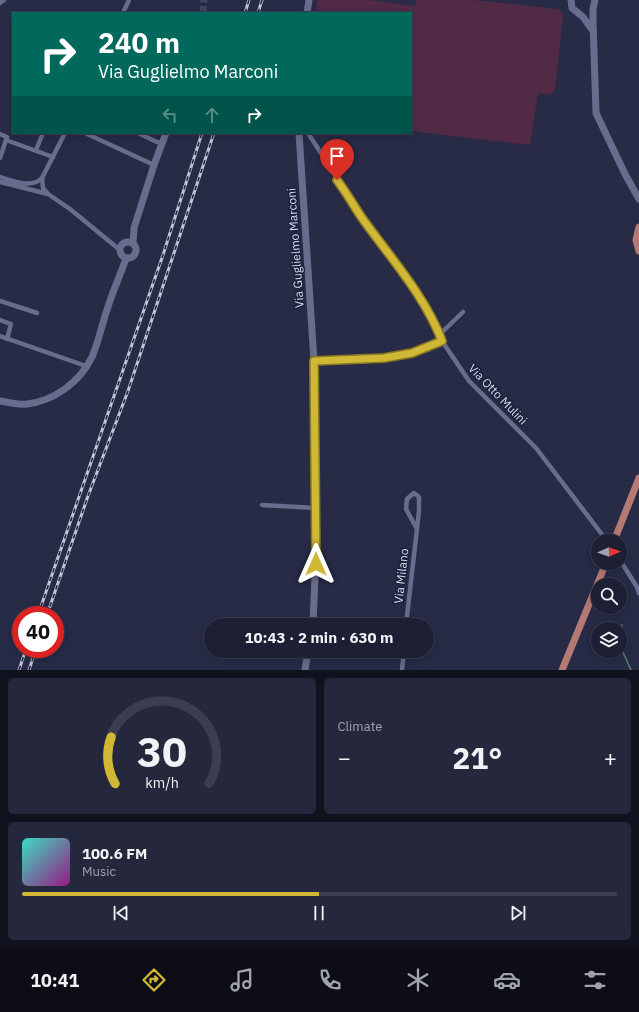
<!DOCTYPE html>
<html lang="en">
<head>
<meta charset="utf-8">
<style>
	body { margin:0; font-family:"IBM Plex Sans",sans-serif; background:#25283c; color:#f1f3f6; height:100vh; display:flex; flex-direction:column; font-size:15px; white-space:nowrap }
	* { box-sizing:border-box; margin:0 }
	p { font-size:13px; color:#a0a3ac }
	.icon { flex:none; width:22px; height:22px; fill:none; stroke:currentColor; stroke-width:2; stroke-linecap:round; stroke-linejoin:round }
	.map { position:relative; height:670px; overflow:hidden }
	.sheet { display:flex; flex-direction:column; gap:8px; padding:8px; background:#10121d; flex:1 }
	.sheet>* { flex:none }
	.banner { position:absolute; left:12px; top:12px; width:400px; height:122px; border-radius:0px; box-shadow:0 2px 10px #0003,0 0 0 1px #3b3e4f; background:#00695c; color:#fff; overflow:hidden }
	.needle { width:26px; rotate:88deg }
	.tools { position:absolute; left:591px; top:534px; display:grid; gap:8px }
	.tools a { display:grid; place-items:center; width:36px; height:36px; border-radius:50%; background:#1d2034; box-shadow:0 2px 10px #0003,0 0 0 1px #3b3e4f; font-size:20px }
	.speed { position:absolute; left:12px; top:606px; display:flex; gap:8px; font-size:20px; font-weight:700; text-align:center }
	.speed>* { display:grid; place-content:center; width:52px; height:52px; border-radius:50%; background:#1d2034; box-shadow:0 2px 10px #0003,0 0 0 1px #3b3e4f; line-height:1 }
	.speed .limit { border:6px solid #d22; background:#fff; color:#111 }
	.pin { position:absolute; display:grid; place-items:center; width:34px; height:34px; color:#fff; margin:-41px -17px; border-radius:50% 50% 50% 0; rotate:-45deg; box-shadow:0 0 4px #0007 }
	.pin .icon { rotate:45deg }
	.me { position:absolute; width:44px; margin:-22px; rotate:0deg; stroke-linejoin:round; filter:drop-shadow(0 0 3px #0008) }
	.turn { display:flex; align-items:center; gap:14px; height:84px; padding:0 20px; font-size:18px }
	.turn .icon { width:52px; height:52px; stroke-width:2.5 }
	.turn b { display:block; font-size:28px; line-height:34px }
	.lanes { display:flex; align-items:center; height:38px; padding:0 20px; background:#0003; justify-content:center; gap:20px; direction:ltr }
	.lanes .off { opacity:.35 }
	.big { font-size:30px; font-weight:800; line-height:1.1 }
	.sheet .widget { flex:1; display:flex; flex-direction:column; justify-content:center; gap:6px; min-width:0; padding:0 14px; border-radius:6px; background:#25283c }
	.sheet .dial { align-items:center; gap:0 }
	.dial svg { height:104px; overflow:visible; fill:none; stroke:#3b3e4f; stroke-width:7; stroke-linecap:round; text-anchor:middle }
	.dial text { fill:#f1f3f6; stroke:none }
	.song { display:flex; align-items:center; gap:12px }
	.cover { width:48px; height:48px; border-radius:6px; background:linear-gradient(135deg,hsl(170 70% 55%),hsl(310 70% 35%)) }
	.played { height:4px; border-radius:2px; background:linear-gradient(90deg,#d0b736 50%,#3b3e4f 50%) }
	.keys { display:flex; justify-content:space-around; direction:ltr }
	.heat { display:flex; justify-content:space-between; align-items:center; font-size:22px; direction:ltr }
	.sheet .tiles { flex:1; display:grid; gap:8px; grid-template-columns:1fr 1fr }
	.widget:last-child { grid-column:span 2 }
	.trip { position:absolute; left:204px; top:618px; width:230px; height:40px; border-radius:20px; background:#1d2034; box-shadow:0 2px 10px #0003,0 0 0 1px #3b3e4f; font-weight:800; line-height:40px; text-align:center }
	.menu { display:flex; height:64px; justify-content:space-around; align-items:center; background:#0c0d15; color:#a0a3ac }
	.menu .icon { width:28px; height:28px }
	.menu .selected { color:#d0b736 }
	.menu b { font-size:18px; color:#f1f3f6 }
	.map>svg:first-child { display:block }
</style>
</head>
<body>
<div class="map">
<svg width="639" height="670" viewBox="0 0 639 670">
	<rect width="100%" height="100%" fill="#272b46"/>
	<polygon fill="#512b46" points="317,0 369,0 415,6 417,0 473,0 559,9 563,15 555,90 549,95 538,93 530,145 411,131 411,13 316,13"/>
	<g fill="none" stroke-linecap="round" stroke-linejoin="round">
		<polyline stroke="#508170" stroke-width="1.5" points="622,625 622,650 631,670"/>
		<polyline stroke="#41455f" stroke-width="7" stroke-dasharray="7 3.5" stroke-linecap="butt" points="203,13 204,0"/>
		<g stroke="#696d8d" stroke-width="4.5">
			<polyline points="0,3 4,0"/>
			<polyline points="123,13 129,0"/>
			<polyline points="85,133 154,165"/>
			<polyline points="138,133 157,142 162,143"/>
			<polyline points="308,133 362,217 401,270 435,323 442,341 469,381 536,448 607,541"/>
			<polyline points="0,134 7,137 0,158"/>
			<polyline points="6,140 53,157"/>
			<polyline points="36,150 43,133"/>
			<path d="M 0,177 C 13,181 31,189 42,178 L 65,133"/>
			<polyline points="42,178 43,188 48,194 70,209 120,250"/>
			<polyline points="0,182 48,194"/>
			<polyline points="0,301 37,313"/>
			<polyline points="0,320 11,324 7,339"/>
			<polyline points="439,335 463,312"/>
			<polyline points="0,336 86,366"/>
			<polyline points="314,361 384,358 412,353 442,341"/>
			<polyline points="262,505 316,508"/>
			<polyline points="620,560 637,587 639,593"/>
			<polyline points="406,625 419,511 419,497 414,493 407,499 406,509 417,529"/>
			<polyline points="402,670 404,651"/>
		</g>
		<g stroke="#696d8d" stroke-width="7">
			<polyline points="571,0 572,8 583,17 593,31"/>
			<polyline points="595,0 593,9 593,22 596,113 625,174 639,199"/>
			<polyline points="307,13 309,0"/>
			<polyline points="299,133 314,361 316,550 313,625"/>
			<circle cx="128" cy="250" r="8"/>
			<polyline points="133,243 134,228 154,165 166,133"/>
			<path d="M 0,401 C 9,403 18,405 27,404 C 54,401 80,382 92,357 C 99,341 102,323 108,307 C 113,290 121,274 126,258"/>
			<polyline points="305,670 308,651"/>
		</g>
		<g stroke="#b57a74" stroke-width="7">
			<polyline points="639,227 636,240 639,251"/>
			<polyline points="614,541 639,478"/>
			<polyline points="562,670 606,563"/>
		</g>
		<defs>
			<g id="rail">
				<polyline points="245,13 249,0"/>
				<polyline points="258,13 262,0"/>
				<polyline points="38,615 163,255 202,133"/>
				<polyline points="47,615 88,496 128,391 214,133"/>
				<polyline points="19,670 26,649"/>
				<polyline points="29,670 36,649"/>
			</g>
		</defs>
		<use href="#rail" stroke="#c0c4d7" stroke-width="3"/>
		<use href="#rail" stroke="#1e213c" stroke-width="1.5" stroke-dasharray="4.5" stroke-linecap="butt"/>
	</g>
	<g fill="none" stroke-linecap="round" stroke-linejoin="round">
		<defs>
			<path id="route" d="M 316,564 L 314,361 L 384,358 L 412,353 L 442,341 C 425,296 390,257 362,218 C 354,206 346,192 337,180"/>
		</defs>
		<use href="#route" stroke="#877723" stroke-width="10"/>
		<use href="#route" stroke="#d0b736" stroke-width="7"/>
	</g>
	<g text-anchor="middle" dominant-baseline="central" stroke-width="3" stroke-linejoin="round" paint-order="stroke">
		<g font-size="12" fill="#d7dbed" stroke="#1e213c">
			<text transform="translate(295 248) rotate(-94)">Via Guglielmo Marconi</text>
			<text transform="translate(498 394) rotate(46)">Via Otto Mulini</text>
			<text transform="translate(401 576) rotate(-84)">Via Milano</text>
		</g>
	</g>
</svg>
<div class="tools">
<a><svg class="needle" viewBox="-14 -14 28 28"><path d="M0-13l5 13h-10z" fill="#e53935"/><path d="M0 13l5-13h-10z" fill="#a0a3ac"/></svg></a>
<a><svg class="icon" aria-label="search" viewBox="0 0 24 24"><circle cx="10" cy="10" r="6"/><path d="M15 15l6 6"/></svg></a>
<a><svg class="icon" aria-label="layers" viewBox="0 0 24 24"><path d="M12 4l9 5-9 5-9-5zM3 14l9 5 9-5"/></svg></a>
</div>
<div class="speed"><div class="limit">40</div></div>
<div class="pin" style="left:337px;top:180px;background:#d93025"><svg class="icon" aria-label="arrive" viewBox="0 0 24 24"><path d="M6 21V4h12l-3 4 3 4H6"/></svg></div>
<svg class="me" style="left:316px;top:564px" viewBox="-20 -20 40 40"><path d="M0-17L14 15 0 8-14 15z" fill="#d0b736" stroke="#fff" stroke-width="4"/></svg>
<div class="trip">10:43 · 2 min · 630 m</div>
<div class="banner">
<div class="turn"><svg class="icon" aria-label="right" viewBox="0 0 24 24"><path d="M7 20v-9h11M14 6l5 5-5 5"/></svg><div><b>240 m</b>Via Guglielmo Marconi</div></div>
<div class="lanes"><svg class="icon off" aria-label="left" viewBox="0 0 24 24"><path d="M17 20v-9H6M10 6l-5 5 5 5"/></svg><svg class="icon off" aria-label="ahead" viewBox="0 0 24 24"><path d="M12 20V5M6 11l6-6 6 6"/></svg><svg class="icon" aria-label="right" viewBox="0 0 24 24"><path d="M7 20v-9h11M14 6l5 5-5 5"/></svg></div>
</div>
</div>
<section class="sheet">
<div class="tiles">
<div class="widget dial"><svg viewBox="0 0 100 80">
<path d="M14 69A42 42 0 1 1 86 69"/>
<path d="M14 69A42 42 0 0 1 11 33" stroke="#d0b736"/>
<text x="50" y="56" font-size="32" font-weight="700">30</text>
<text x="50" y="72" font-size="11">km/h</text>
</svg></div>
<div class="widget"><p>Climate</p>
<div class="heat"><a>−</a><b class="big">21°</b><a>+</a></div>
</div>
<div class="widget">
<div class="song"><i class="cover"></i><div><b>100.6 FM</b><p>Music</p></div></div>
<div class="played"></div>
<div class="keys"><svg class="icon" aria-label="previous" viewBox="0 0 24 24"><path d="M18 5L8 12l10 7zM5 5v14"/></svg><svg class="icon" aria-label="pause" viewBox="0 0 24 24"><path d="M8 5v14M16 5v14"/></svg><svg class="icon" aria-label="next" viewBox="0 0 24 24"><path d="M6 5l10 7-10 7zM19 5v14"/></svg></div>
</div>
</div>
</section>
<nav class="menu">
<b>10:41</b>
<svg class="icon selected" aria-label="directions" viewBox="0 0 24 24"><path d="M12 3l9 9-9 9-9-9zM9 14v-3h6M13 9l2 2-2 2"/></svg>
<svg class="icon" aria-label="music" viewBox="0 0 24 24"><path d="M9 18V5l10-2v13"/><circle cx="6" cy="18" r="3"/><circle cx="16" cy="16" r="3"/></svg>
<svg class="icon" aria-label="phone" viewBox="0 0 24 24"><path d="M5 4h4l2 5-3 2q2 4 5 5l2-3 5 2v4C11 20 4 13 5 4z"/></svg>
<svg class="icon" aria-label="climate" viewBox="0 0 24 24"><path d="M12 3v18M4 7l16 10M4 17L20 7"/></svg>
<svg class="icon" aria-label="car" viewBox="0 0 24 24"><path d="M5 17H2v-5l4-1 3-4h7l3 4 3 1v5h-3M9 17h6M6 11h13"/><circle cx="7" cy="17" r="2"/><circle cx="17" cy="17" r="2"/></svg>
<svg class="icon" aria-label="filters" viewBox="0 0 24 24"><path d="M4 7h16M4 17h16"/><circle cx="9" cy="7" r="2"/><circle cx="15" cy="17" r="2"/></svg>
</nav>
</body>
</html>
